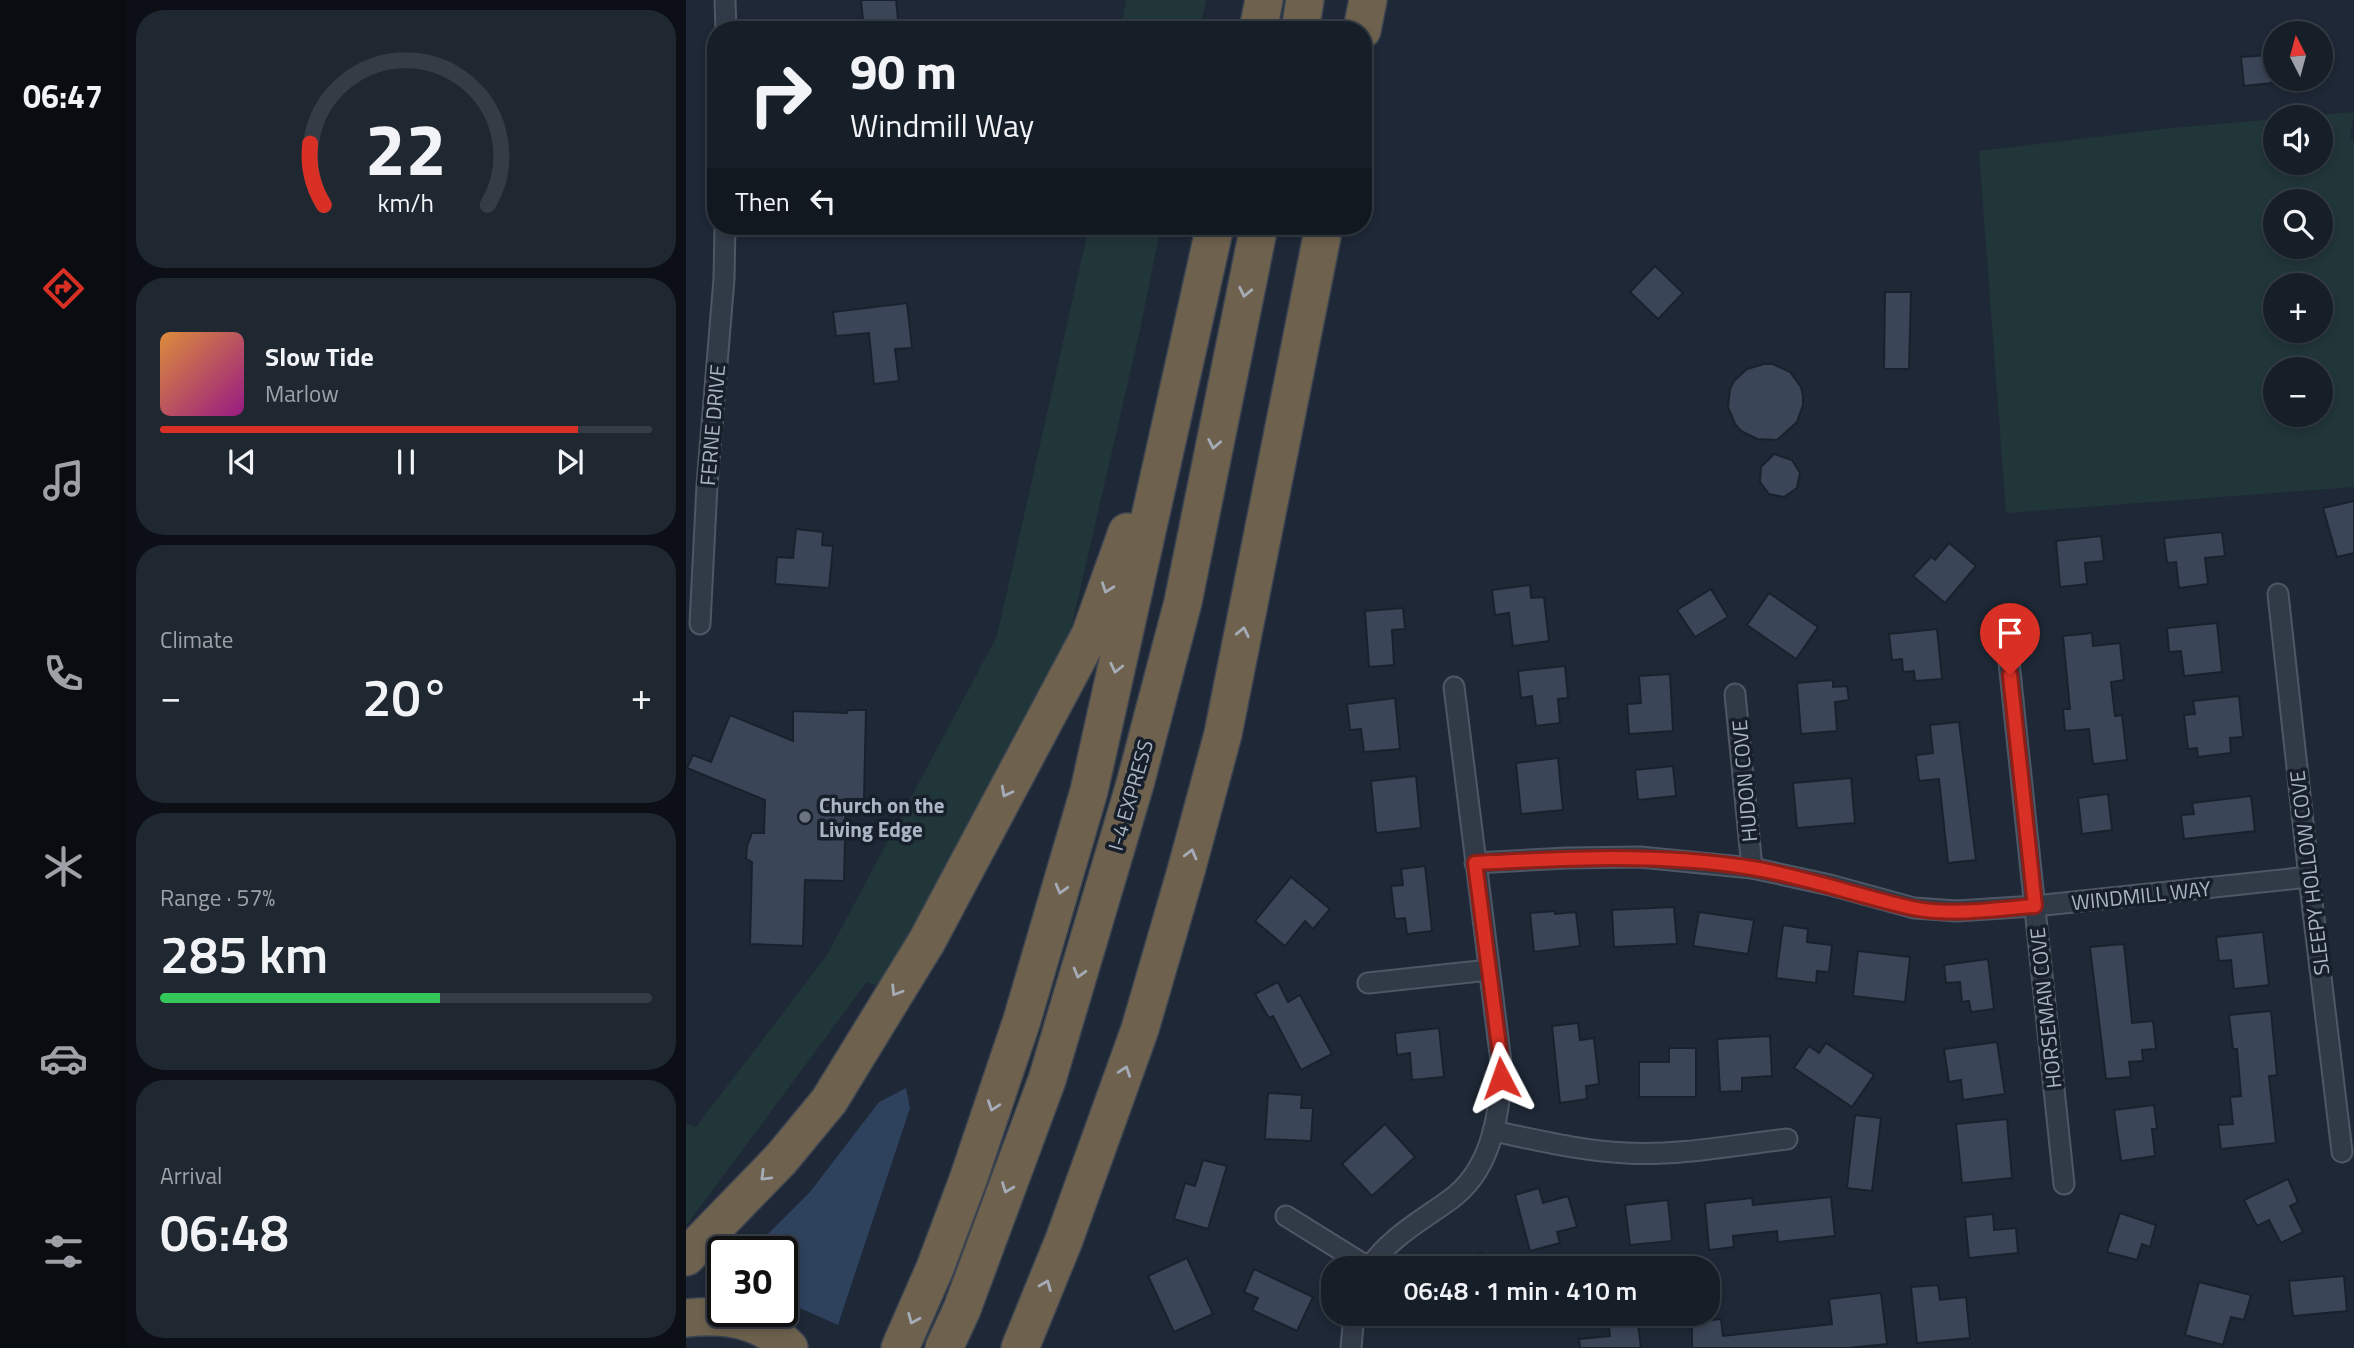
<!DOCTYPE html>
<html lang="en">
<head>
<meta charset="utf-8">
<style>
	body { margin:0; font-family:"Titillium Web",sans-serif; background:#1f2730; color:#f1f3f6; height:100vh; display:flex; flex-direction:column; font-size:26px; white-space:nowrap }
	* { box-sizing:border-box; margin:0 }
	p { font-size:23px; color:#9ea2a8 }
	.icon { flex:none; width:38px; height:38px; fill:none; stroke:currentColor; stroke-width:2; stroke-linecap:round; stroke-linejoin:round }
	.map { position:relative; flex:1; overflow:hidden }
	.drawer { display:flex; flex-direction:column; gap:10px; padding:10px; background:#0c1016; width:560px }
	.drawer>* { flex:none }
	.guide { position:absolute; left:21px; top:21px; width:665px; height:214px; border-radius:28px; box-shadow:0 4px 10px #0003,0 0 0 2px #353c45; background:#161e28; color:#f1f3f6; overflow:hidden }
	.needle { width:46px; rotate:354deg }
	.tools { position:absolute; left:1577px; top:21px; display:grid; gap:14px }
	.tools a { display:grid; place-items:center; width:70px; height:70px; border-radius:50%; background:#161e28; box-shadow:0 4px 10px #0003,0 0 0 2px #353c45; font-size:35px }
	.speed { position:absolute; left:21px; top:1236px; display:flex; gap:14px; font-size:35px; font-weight:700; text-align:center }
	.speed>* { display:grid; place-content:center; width:91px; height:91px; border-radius:50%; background:#161e28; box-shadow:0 4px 10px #0003,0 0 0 2px #353c45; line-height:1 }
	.speed .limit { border:4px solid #111; border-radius:10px; background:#fff; color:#111 }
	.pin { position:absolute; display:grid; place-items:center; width:60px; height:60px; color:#fff; margin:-72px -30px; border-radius:50% 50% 50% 0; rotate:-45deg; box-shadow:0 0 7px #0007 }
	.pin .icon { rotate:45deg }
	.me { position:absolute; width:77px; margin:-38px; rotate:356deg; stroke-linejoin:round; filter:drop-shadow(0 0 5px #0008) }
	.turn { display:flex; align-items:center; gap:24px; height:147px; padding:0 28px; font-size:32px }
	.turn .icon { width:91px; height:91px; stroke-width:2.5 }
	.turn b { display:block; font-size:49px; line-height:60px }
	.then { display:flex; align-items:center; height:66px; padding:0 28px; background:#0003; gap:14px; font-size:26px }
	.big { font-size:52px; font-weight:600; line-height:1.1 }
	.drawer .widget { flex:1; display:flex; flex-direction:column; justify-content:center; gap:10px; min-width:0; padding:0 24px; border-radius:28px; background:#1f2730 }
	.drawer .dial { align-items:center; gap:0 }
	.dial svg { height:182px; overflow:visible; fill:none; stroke:#353c45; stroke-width:7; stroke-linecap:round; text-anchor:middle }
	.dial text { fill:#f1f3f6; stroke:none }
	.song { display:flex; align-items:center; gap:21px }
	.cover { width:84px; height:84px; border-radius:10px; background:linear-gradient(135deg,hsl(30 70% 55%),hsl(310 70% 35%)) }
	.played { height:7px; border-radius:4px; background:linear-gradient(90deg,#d93025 85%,#353c45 85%) }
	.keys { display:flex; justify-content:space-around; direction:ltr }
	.heat { display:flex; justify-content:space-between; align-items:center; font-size:38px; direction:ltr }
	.charge { height:10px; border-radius:5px; background:linear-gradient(90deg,#34c759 57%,#353c45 0) }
	.trip { position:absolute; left:635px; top:1256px; width:399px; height:70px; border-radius:28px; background:#161e28; box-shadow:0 4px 10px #0003,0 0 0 2px #353c45; font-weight:600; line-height:70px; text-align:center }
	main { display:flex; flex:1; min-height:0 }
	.tabs { display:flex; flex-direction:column; width:126px; justify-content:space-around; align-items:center; background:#090c10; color:#9ea2a8 }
	.tabs .icon { width:49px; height:49px }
	.tabs .selected { color:#d93025 }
	.tabs b { font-size:32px; color:#f1f3f6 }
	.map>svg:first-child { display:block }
</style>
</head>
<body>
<main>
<nav class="tabs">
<b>06:47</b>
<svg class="icon selected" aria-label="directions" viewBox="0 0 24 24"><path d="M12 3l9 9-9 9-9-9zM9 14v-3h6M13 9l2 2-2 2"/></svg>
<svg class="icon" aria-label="music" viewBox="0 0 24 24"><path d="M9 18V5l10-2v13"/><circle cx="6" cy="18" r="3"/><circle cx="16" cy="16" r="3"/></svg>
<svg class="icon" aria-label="phone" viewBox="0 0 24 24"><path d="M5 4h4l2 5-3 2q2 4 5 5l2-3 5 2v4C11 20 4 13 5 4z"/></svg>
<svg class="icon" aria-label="climate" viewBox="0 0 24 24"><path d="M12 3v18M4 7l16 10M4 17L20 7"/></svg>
<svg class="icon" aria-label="car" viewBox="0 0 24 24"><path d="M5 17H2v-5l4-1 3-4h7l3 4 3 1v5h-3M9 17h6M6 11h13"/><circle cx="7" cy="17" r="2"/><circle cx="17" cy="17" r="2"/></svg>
<svg class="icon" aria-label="filters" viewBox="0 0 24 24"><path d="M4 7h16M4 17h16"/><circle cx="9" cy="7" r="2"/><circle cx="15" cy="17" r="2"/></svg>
</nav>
<section class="drawer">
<div class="widget dial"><svg viewBox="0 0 100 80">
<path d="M14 69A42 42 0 1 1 86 69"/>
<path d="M14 69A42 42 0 0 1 8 42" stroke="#d93025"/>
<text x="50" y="56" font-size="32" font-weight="700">22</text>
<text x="50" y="72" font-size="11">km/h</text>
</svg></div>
<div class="widget">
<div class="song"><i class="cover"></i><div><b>Slow Tide</b><p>Marlow</p></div></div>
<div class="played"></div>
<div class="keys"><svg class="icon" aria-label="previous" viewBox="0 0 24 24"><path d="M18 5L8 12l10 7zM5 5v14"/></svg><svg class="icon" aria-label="pause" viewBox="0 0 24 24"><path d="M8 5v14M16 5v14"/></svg><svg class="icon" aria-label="next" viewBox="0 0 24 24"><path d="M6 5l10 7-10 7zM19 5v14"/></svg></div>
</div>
<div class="widget"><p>Climate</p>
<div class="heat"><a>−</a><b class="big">20°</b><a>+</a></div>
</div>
<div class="widget"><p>Range · 57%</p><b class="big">285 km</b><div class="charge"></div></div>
<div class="widget"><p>Arrival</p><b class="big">06:48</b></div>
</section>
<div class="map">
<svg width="1668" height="1348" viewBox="0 0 1668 1348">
	<rect width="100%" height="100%" fill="#1e2836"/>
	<g fill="#213639" fill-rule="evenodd">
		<polygon points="440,0 520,0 514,30 435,30"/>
		<path d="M 1668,112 L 1664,139 L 1668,140 L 1668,487 L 1320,513 L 1293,151 L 1476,129 L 1589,119 L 1589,163 L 1634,163 L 1634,117 L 1608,117 ZM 1589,201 L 1634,201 L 1634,247 L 1589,247 ZM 1589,285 L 1634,285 L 1634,331 L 1589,331 ZM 1589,369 L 1634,369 L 1634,415 L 1589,415 Z"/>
		<polygon points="403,226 475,226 454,330 376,668 201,989 181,982 0,1226 0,1123 10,1127 141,955 311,636"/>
	</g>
	<polygon fill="#2e415d" points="220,1088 224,1108 152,1325 96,1300 96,1251 65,1251 124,1192 193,1102"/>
	<g fill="#3a4557" stroke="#19212d" stroke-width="2">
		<polygon points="175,0 210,0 213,30 178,30"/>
		<polygon points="1583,55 1586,83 1558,86 1555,57"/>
		<polygon points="969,266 997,293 972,319 944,292"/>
		<polygon points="1199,292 1225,292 1223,369 1198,369"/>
		<polygon points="221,303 226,348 209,349 213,381 188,384 183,333 150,336 147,312"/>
		<polygon points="1078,364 1087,364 1104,372 1115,387 1117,396 1117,405 1111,422 1091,440 1071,439 1055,431 1049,424 1042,407 1044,389 1048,381 1061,369"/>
		<polygon points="1088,454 1106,460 1114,473 1111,488 1098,497 1083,494 1074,482 1075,467"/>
		<polygon points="1668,501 1668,553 1651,557 1637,508"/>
		<polygon points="110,529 137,532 136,545 147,546 143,588 89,584 91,557 107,558"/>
		<polygon points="1536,532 1539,556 1519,558 1522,584 1493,588 1490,562 1481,563 1478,538"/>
		<polygon points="1415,536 1418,561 1399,563 1401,584 1374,587 1370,541"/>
		<polygon points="1263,543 1290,566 1259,603 1227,576 1245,557 1249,560"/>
		<polygon points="844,585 845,598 858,597 863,641 827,646 823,613 809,615 806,590"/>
		<polygon points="1025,589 1042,617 1009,637 991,610"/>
		<polygon points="1083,593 1132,627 1110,659 1061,625"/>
		<polygon points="717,608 719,629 706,630 708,665 683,667 679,611"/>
		<polygon points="1531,623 1536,672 1498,676 1495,651 1483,652 1481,628"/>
		<polygon points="1251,629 1256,679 1229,681 1228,671 1217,672 1216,659 1206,660 1203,634"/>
		<polygon points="1406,633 1407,646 1434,643 1438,680 1425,682 1429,716 1436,715 1441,760 1407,764 1403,729 1379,731 1377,709 1384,709 1377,636"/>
		<polygon points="879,666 882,698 872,699 874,723 850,726 846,696 835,698 832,671"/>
		<polygon points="984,674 987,731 943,734 941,704 955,703 953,676"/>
		<polygon points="1147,680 1147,687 1161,686 1163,700 1149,702 1151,731 1115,734 1111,683"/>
		<polygon points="1553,696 1557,737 1544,738 1545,753 1512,757 1511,748 1502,749 1498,715 1509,714 1507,701"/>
		<polygon points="709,698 714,749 678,752 675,729 664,730 661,704"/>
		<polygon points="162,710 180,710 178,799 160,799 158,881 119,880 117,946 64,944 66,862 60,859 61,846 66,833 78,833 79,800 1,768 7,755 25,762 44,715 107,741 107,711 161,713"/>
		<polygon points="1273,722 1290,860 1262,863 1253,779 1233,781 1230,755 1247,753 1244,725"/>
		<polygon points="872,758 877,810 835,814 830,763"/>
		<polygon points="987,766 990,796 952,800 949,770"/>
		<polygon points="730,776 735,828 690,833 685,781"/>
		<polygon points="1165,778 1169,823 1111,828 1107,783"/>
		<polygon points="1422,794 1426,830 1396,834 1392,798"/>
		<polygon points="1565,796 1569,831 1498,839 1495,815 1508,814 1506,803"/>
		<polygon points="739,866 746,931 721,934 719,918 709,919 705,886 717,885 715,869"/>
		<polygon points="605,877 644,909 627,929 619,921 599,946 569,921"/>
		<polygon points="988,907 991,944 928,947 926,910"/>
		<polygon points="869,911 869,914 890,912 894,946 848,952 844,913"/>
		<polygon points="1013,912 1068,920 1062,954 1007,946"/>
		<polygon points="1097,925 1122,929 1121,942 1146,945 1143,972 1131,971 1130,983 1090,978"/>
		<polygon points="1577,932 1583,985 1548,989 1545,960 1533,961 1530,937"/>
		<polygon points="1438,944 1446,1023 1467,1021 1470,1049 1456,1050 1457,1061 1443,1062 1445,1077 1420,1079 1404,947"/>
		<polygon points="1172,951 1224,957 1219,1002 1167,996"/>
		<polygon points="1302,959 1308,1009 1285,1012 1283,1001 1276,1002 1274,982 1260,983 1258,965"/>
		<polygon points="592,982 602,1002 614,995 646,1054 615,1070 587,1016 583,1018 569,994"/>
		<polygon points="1585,1011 1591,1075 1583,1076 1590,1143 1535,1149 1532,1125 1547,1124 1544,1097 1555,1096 1551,1049 1547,1049 1543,1015"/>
		<polygon points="892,1023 894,1040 908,1038 913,1084 900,1086 901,1099 874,1103 866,1026"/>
		<polygon points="753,1028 758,1077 726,1080 724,1053 711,1055 709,1033"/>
		<polygon points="1084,1036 1086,1076 1056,1078 1056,1091 1034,1092 1031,1039"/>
		<polygon points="1311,1042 1319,1094 1277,1100 1275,1080 1263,1082 1258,1049"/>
		<polygon points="1140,1043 1188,1075 1166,1107 1108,1068 1123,1046 1133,1053"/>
		<polygon points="983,1048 1010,1048 1010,1097 953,1097 953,1062 983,1062"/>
		<polygon points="582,1093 616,1095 615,1108 627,1108 625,1141 579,1139"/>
		<polygon points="1468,1105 1471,1129 1466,1129 1469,1156 1435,1161 1428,1110"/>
		<polygon points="1169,1115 1195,1118 1186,1191 1161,1188"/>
		<polygon points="1321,1119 1326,1178 1276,1183 1270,1124"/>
		<polygon points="699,1124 729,1157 686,1196 656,1164"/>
		<polygon points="517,1160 541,1166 522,1229 488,1219 499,1183 509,1186"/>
		<polygon points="1602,1179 1612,1202 1604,1206 1617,1232 1595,1243 1583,1220 1571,1226 1558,1200"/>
		<polygon points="853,1188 857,1203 882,1196 891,1227 871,1232 874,1243 844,1251 829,1195"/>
		<polygon points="1145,1197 1149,1236 1092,1242 1091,1231 1047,1236 1048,1247 1023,1250 1019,1203 1066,1198 1067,1205"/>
		<polygon points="982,1200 986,1241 944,1245 939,1205"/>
		<polygon points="1434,1213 1470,1225 1464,1247 1456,1244 1451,1260 1421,1252"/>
		<polygon points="1307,1214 1308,1230 1330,1228 1332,1253 1283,1258 1279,1217"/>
		<polygon points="795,1252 810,1269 776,1269"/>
		<polygon points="501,1258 527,1314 488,1332 462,1276"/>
		<polygon points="568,1269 627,1297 611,1331 566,1310 572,1298 558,1292"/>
		<polygon points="1658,1276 1661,1311 1607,1316 1603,1281"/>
		<polygon points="1513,1282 1565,1295 1558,1320 1545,1317 1537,1345 1499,1335"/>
		<polygon points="1252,1285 1254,1300 1280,1297 1284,1338 1231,1343 1225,1287"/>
		<polygon points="1195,1293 1201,1344 1162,1348 1006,1348 1006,1322 1035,1319 1037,1336 1146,1324 1143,1299"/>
		<polygon points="952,1324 955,1348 894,1348 893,1339 924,1336 923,1327"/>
	</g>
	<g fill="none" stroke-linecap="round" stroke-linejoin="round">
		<defs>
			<g id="street">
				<polyline points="39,0 40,30"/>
				<polyline points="1592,594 1623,877 1656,1152"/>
				<polyline points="14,624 21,485 38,279 39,226"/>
				<polyline points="1319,624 1378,1184"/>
				<polyline points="1049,694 1066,868"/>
				<polyline points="789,863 881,858 954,857 1066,868 1144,885 1228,908 1271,911 1349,906 1623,877"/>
				<polyline points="682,983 803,970"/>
				<path d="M 807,1131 C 851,1140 895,1151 940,1153 C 993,1156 1048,1145 1101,1139"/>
				<polyline points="600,1216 682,1267"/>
				<path d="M 682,1269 C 704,1237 735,1221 765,1199 C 806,1169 815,1111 815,1062 L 768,687"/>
				<polyline points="665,1348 668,1314"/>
			</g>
			<g id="highway">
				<polyline points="572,30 578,0"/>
				<polyline points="614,30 619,0"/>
				<polyline points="676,30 682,0"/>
				<polyline points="0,1257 95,1159 143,1101 241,941 404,635 441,532"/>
				<path d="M 0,1318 C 39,1314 74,1318 103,1348"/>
				<polyline points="214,1348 249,1268 283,1177 336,1020 403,791 529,226"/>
				<polyline points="258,1348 276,1309 361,1080 449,784 497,602 573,226"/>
				<polyline points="334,1348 378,1240 454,1029 500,871 537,734 638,226"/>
			</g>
		</defs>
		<use href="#street" stroke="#4f5765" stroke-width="23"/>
		<use href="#highway" stroke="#3c4451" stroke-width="40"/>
		<use href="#street" stroke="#313a47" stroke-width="19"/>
		<use href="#highway" stroke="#6e624e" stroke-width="37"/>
	</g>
	<defs><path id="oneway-chevron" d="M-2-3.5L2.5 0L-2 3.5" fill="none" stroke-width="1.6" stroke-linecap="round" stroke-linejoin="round" transform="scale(1.75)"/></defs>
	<g stroke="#a5acb8">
		<use href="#oneway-chevron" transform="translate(559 292) rotate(102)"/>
		<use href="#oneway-chevron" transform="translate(528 444) rotate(101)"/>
		<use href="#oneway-chevron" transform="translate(421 588) rotate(110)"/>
		<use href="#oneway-chevron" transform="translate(557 632) rotate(-78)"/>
		<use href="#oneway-chevron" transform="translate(430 668) rotate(103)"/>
		<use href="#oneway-chevron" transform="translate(320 792) rotate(118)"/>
		<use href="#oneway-chevron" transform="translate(505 854) rotate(-75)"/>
		<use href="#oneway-chevron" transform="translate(375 889) rotate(106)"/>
		<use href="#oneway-chevron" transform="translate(393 973) rotate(106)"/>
		<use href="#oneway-chevron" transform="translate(210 991) rotate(122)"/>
		<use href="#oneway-chevron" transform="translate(439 1071) rotate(-71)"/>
		<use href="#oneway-chevron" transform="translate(307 1106) rotate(109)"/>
		<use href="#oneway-chevron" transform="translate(79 1176) rotate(135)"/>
		<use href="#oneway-chevron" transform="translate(321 1188) rotate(111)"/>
		<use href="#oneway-chevron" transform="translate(360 1285) rotate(-68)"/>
		<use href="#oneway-chevron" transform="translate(227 1319) rotate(113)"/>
	</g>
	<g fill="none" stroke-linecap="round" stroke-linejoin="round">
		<defs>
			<path id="route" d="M 815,1078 L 815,1062 L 789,863 C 881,858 974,853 1066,868 C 1120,877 1172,896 1226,908 C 1265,916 1309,909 1349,906 L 1324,675"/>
		</defs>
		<use href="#route" stroke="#8d1f18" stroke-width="18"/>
		<use href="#route" stroke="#d93025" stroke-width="12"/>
	</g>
	<circle fill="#6b7280" stroke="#171f2b" stroke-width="2.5" cx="119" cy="817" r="7"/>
	<g text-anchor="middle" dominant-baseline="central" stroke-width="7" stroke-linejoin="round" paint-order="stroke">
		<g font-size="21" fill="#abb4c4" stroke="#171f2b">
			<text transform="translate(26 425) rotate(-85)">FERNE DRIVE</text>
			<text transform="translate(1058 781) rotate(-95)">HUDON COVE</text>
			<text transform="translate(444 795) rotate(-74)">I-4 EXPRESS</text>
			<text transform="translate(1623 873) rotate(-97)">SLEEPY HOLLOW COVE</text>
			<text transform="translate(1455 895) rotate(-6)">WINDMILL WAY</text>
			<text transform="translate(1359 1008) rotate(-96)">HORSEMAN COVE</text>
		</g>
		<g font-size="21" font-weight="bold" fill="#abb4c4" stroke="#171f2b" text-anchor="start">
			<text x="133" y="805">Church on the<tspan x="133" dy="24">Living Edge</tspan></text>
		</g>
	</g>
</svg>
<div class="tools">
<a><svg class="needle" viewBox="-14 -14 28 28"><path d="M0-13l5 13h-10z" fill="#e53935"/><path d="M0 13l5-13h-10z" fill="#9ea2a8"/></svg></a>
<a><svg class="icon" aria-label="sound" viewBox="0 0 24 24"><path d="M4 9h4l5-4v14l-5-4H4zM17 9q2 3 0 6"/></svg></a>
<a><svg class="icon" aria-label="search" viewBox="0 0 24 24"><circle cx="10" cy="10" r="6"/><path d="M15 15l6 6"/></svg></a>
<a>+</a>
<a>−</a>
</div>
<div class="speed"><div class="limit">30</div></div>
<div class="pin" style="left:1324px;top:675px;background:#d93025"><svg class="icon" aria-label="arrive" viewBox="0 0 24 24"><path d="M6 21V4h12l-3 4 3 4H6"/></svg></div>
<svg class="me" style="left:815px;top:1078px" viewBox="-20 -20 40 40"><path d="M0-17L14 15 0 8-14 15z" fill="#d93025" stroke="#fff" stroke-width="4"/></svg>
<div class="trip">06:48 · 1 min · 410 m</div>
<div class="guide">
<div class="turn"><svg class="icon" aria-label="right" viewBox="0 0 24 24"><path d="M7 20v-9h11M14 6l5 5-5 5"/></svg><div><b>90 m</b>Windmill Way</div></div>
<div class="then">Then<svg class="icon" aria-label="left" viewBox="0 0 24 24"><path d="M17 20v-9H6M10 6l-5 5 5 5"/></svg></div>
</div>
</div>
</main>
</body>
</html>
